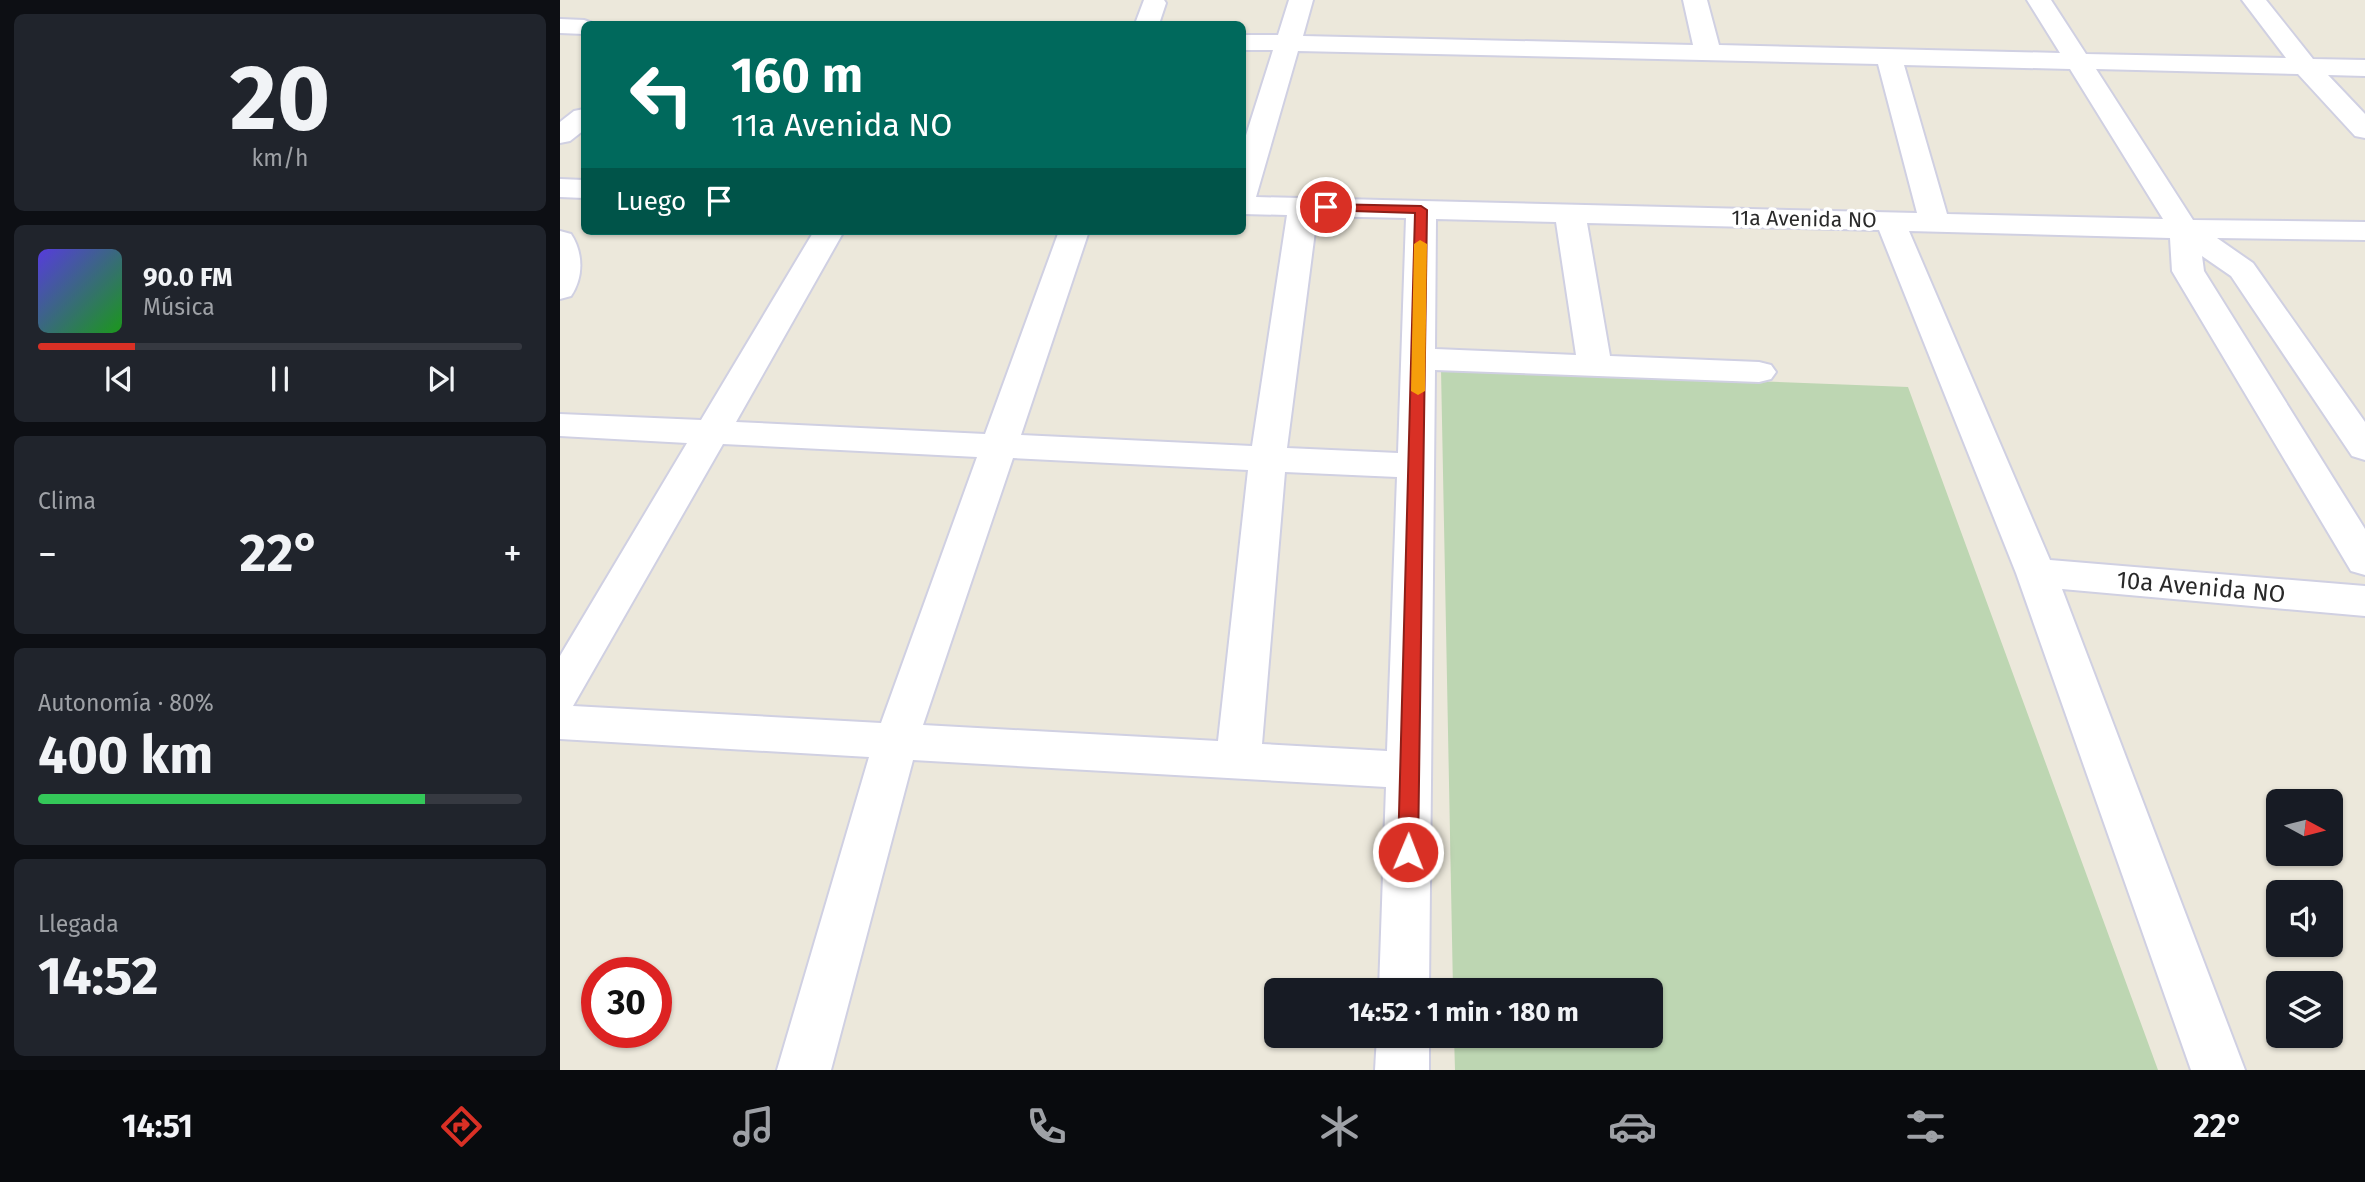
<!DOCTYPE html>
<html lang="es">
<head>
<meta charset="utf-8">
<style>
	body { margin:0; font-family:"Fira Sans",sans-serif; background:#20242c; color:#f1f3f6; height:100vh; display:flex; flex-direction:column; font-size:26px; white-space:nowrap }
	* { box-sizing:border-box; margin:0 }
	p { font-size:23px; color:#9ea1a6 }
	.icon { flex:none; width:38px; height:38px; fill:none; stroke:currentColor; stroke-width:2; stroke-linecap:round; stroke-linejoin:round }
	.map { position:relative; flex:1; overflow:hidden }
	.details { display:flex; flex-direction:column; gap:14px; padding:14px; background:#0d0f14; width:560px }
	.details>* { flex:none }
	.top-card { position:absolute; left:21px; top:21px; width:665px; height:214px; border-radius:10px; box-shadow:0 2px 5px #0004; background:#00695c; color:#fff; overflow:hidden }
	.needle { width:46px; rotate:97deg }
	.controls { position:absolute; left:1706px; top:789px; display:grid; gap:14px }
	.controls a { display:grid; place-items:center; width:77px; height:77px; border-radius:10px; background:#171b24; box-shadow:0 2px 5px #0004; font-size:35px }
	.speed { position:absolute; left:21px; top:957px; display:flex; gap:14px; font-size:35px; font-weight:700; text-align:center }
	.speed>* { display:grid; place-content:center; width:91px; height:91px; border-radius:50%; background:#171b24; box-shadow:0 2px 5px #0004; line-height:1 }
	.speed .limit { border:10px solid #d22; background:#fff; color:#111 }
	.pin { position:absolute; display:grid; place-items:center; width:60px; height:60px; color:#fff; margin:-30px; border:4px solid #fff; border-radius:50%; box-shadow:0 2px 7px #0007 }
	.me { position:absolute; width:77px; margin:-38px; rotate:1deg; stroke-linejoin:round; filter:drop-shadow(0 0 5px #0008) }
	.turn { display:flex; align-items:center; gap:24px; height:147px; padding:0 35px; font-size:32px }
	.turn .icon { width:91px; height:91px; stroke-width:2.5 }
	.turn b { display:block; font-size:49px; line-height:60px }
	.then { display:flex; align-items:center; height:66px; padding:0 35px; background:#0003; gap:14px; font-size:26px }
	.big { font-size:52px; font-weight:700; line-height:1.1 }
	.details .tile { flex:1; display:flex; flex-direction:column; justify-content:center; gap:10px; min-width:0; padding:0 24px; border-radius:10px; background:#20242c }
	.details .dial { align-items:center; gap:0 }
	.dial b { font-size:91px; line-height:1 }
	.song { display:flex; align-items:center; gap:21px }
	.cover { width:84px; height:84px; border-radius:10px; background:linear-gradient(135deg,hsl(250 70% 55%),hsl(120 70% 35%)) }
	.played { height:7px; border-radius:4px; background:linear-gradient(90deg,#d93025 20%,#363941 20%) }
	.keys { display:flex; justify-content:space-around; direction:ltr }
	.heat { display:flex; justify-content:space-between; align-items:center; font-size:38px; direction:ltr }
	.charge { height:10px; border-radius:5px; background:linear-gradient(90deg,#34c759 80%,#363941 0) }
	.trip { position:absolute; left:704px; top:978px; width:399px; height:70px; border-radius:10px; background:#171b24; box-shadow:0 2px 5px #0004; font-weight:700; line-height:70px; text-align:center }
	.menu { display:flex; height:112px; justify-content:space-around; align-items:center; background:#090b0e; color:#9ea1a6 }
	.menu .icon { width:49px; height:49px }
	.menu .on { color:#d93025 }
	.menu b { font-size:32px; color:#f1f3f6 }
	main { display:flex; flex:1; min-height:0 }
	.map>svg:first-child { display:block }
</style>
</head>
<body>
<main>
<section class="details">
<div class="tile dial"><b>20</b><p>km/h</p></div>
<div class="tile">
<div class="song"><i class="cover"></i><div><b>90.0 FM</b><p>Música</p></div></div>
<div class="played"></div>
<div class="keys"><svg class="icon" aria-label="previous" viewBox="0 0 24 24"><path d="M18 5L8 12l10 7zM5 5v14"/></svg><svg class="icon" aria-label="pause" viewBox="0 0 24 24"><path d="M8 5v14M16 5v14"/></svg><svg class="icon" aria-label="next" viewBox="0 0 24 24"><path d="M6 5l10 7-10 7zM19 5v14"/></svg></div>
</div>
<div class="tile"><p>Clima</p>
<div class="heat"><a>−</a><b class="big">22°</b><a>+</a></div>
</div>
<div class="tile"><p>Autonomía · 80%</p><b class="big">400 km</b><div class="charge"></div></div>
<div class="tile"><p>Llegada</p><b class="big">14:52</b></div>
</section>
<div class="map">
<svg width="1805" height="1070" viewBox="0 0 1805 1070">
	<rect width="100%" height="100%" fill="#ece8db"/>
	<polygon fill="#bdd6b2" points="881,369 1348,387 1598,1070 895,1070 894,1036 1090,1036 1090,990 893,990"/>
	<g fill="none" stroke-linecap="round" stroke-linejoin="round">
		<defs>
			<g id="street">
				<polygon points="584,0 604,0 606,3 599,24 575,24"/>
				<path d="M 729,0 L 753,0 L 743,36 L 1133,45 L 1123,0 L 1147,0 L 1159,45 L 1500,53 L 1467,0 L 1491,0 L 1526,54 L 1726,58 L 1682,0 L 1706,0 L 1753,59 L 1805,60 L 1805,76 L 1768,75 L 1805,114 L 1805,138 L 1795,136 L 1738,74 L 1536,69 L 1633,220 L 1805,222 L 1805,240 L 1657,238 L 1693,263 L 1805,422 L 1805,460 L 1792,456 L 1671,276 L 1642,256 L 1644,271 L 1805,529 L 1805,575 L 1791,571 L 1612,271 L 1610,238 L 1349,231 L 1490,560 L 1805,586 L 1805,616 L 1502,589 L 1685,1070 L 1631,1070 L 1456,573 L 1319,230 L 1027,223 L 1050,356 L 1199,362 L 1211,365 L 1216,372 L 1211,379 L 1199,382 L 875,370 L 869,990 L 819,990 L 826,787 L 353,760 L 271,1070 L 217,1070 L 309,757 L 0,739 L 0,656 L 127,443 L 0,436 L 0,414 L 141,420 L 254,231 L 284,231 L 176,422 L 425,434 L 499,231 L 529,231 L 461,435 L 692,446 L 727,215 L 682,214 L 682,148 L 713,50 L 682,50 L 682,35 L 718,35 ZM 738,51 L 1318,64 L 1357,213 L 696,197 ZM 1344,65 L 1510,69 L 1603,219 L 1387,214 ZM 757,216 L 846,218 L 838,453 L 727,448 ZM 876,219 L 996,222 L 1016,355 L 875,349 ZM 163,444 L 417,457 L 321,723 L 13,706 ZM 453,458 L 688,470 L 658,741 L 363,725 ZM 725,472 L 837,477 L 827,751 L 702,744 Z"/>
				<polygon points="0,19 24,20 35,24 24,24 24,34 0,33"/>
				<polygon points="24,109 24,130 10,141 0,143 0,122 14,111"/>
				<polygon points="0,179 24,180 24,198 0,197"/>
				<polygon points="817,1036 869,1036 869,1070 815,1070"/>
			</g>
			<path id="secondary" d="M 0,231 L 11,234 C 23,252 24,277 11,296 L 0,299 Z"/>
		</defs>
		<use href="#street" stroke="#d0d0e2" stroke-width="4"/>
		<use href="#secondary" stroke="#d0d0e2" stroke-width="4"/>
		<use href="#street" fill="#fff" fill-rule="evenodd"/>
		<use href="#secondary" fill="#fff" fill-rule="evenodd"/>
	</g>
	<polygon fill="#d93025" stroke="#8d1f18" stroke-width="2" points="766,204 861,206 867,210 858,852 855,858 848,861 841,858 838,852 855,213 762,210 762,205"/>
	<polygon fill="#f59e0b" points="860,240 867,244 865,391 858,395 851,391 854,244"/>
	<g text-anchor="middle" dominant-baseline="central" stroke-width="7" stroke-linejoin="round" paint-order="stroke">
		<g font-size="21" fill="#292929" stroke="#fff">
			<text transform="translate(1244 219) rotate(1)">11a Avenida NO</text>
		</g>
		<g font-size="24" fill="#292929" stroke="#fff">
			<text transform="translate(1641 587) rotate(5)">10a Avenida NO</text>
		</g>
	</g>
</svg>
<div class="controls">
<a><svg class="needle" viewBox="-14 -14 28 28"><path d="M0-13l5 13h-10z" fill="#e53935"/><path d="M0 13l5-13h-10z" fill="#9ea1a6"/></svg></a>
<a><svg class="icon" aria-label="sound" viewBox="0 0 24 24"><path d="M4 9h4l5-4v14l-5-4H4zM17 9q2 3 0 6"/></svg></a>
<a><svg class="icon" aria-label="layers" viewBox="0 0 24 24"><path d="M12 4l9 5-9 5-9-5zM3 14l9 5 9-5"/></svg></a>
</div>
<div class="speed"><div class="limit">30</div></div>
<div class="pin" style="left:766px;top:207px;background:#d93025"><svg class="icon" aria-label="arrive" viewBox="0 0 24 24"><path d="M6 21V4h12l-3 4 3 4H6"/></svg></div>
<svg class="me" style="left:848px;top:852px" viewBox="-20 -20 40 40"><circle r="17" fill="#d93025" stroke="#fff" stroke-width="3"/><path d="M0-11L8 9 0 5-8 9z" fill="#fff"/></svg>
<div class="trip">14:52 · 1 min · 180 m</div>
<div class="top-card">
<div class="turn"><svg class="icon" aria-label="left" viewBox="0 0 24 24"><path d="M17 20v-9H6M10 6l-5 5 5 5"/></svg><div><b>160 m</b>11a Avenida NO</div></div>
<div class="then">Luego<svg class="icon" aria-label="arrive" viewBox="0 0 24 24"><path d="M6 21V4h12l-3 4 3 4H6"/></svg></div>
</div>
</div>
</main>
<nav class="menu">
<b>14:51</b>
<svg class="icon on" aria-label="directions" viewBox="0 0 24 24"><path d="M12 3l9 9-9 9-9-9zM9 14v-3h6M13 9l2 2-2 2"/></svg>
<svg class="icon" aria-label="music" viewBox="0 0 24 24"><path d="M9 18V5l10-2v13"/><circle cx="6" cy="18" r="3"/><circle cx="16" cy="16" r="3"/></svg>
<svg class="icon" aria-label="phone" viewBox="0 0 24 24"><path d="M5 4h4l2 5-3 2q2 4 5 5l2-3 5 2v4C11 20 4 13 5 4z"/></svg>
<svg class="icon" aria-label="climate" viewBox="0 0 24 24"><path d="M12 3v18M4 7l16 10M4 17L20 7"/></svg>
<svg class="icon" aria-label="car" viewBox="0 0 24 24"><path d="M5 17H2v-5l4-1 3-4h7l3 4 3 1v5h-3M9 17h6M6 11h13"/><circle cx="7" cy="17" r="2"/><circle cx="17" cy="17" r="2"/></svg>
<svg class="icon" aria-label="filters" viewBox="0 0 24 24"><path d="M4 7h16M4 17h16"/><circle cx="9" cy="7" r="2"/><circle cx="15" cy="17" r="2"/></svg>
<b>22°</b>
</nav>
</body>
</html>
